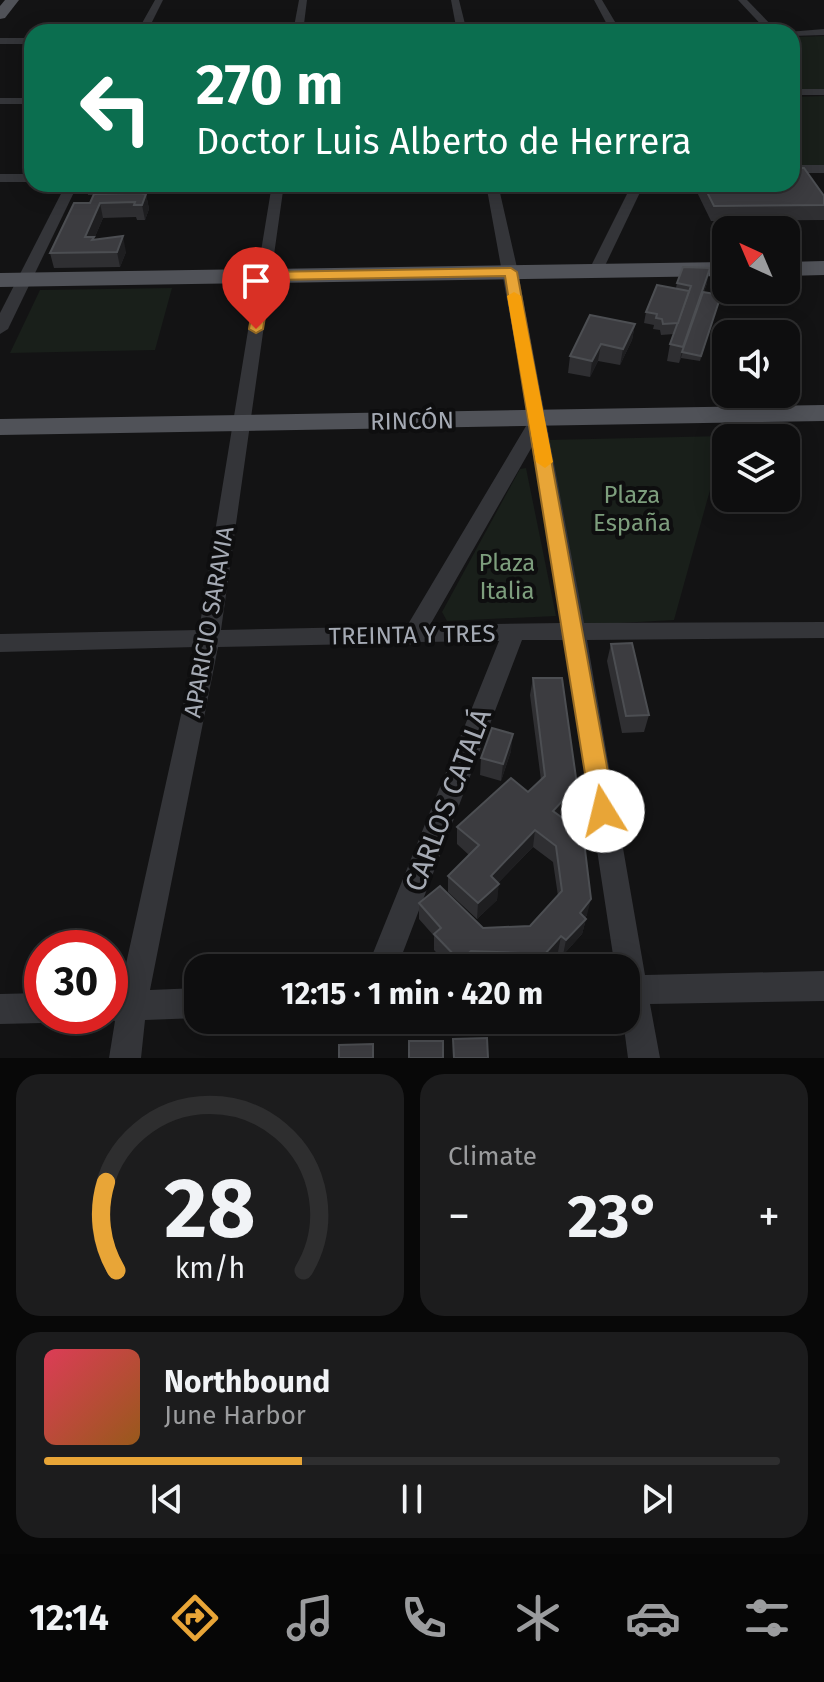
<!DOCTYPE html>
<html lang="en">
<head>
<meta charset="utf-8">
<style>
	body { margin:0; font-family:"Fira Sans",sans-serif; background:#1c1c1d; color:#f1f3f6; height:100vh; display:flex; flex-direction:column; font-size:30px; white-space:nowrap }
	* { box-sizing:border-box; margin:0 }
	p { font-size:26px; color:#9b9c9e }
	.icon { flex:none; width:44px; height:44px; fill:none; stroke:currentColor; stroke-width:2; stroke-linecap:round; stroke-linejoin:round }
	.map { position:relative; height:1058px; overflow:hidden }
	.drawer { display:flex; flex-direction:column; gap:16px; padding:16px; background:#080808; flex:1 }
	.drawer>* { flex:none }
	.banner { position:absolute; left:24px; top:24px; width:776px; height:168px; border-radius:24px; box-shadow:0 4px 20px #0003,0 0 0 2px #2e2e2f; background:#0b6e4f; color:#fff; overflow:hidden }
	.needle { width:52px; rotate:316deg }
	.buttons { position:absolute; left:712px; top:216px; display:grid; gap:16px }
	.buttons a { display:grid; place-items:center; width:88px; height:88px; border-radius:16px; background:#0e0e0f; box-shadow:0 4px 20px #0003,0 0 0 2px #2e2e2f; font-size:40px }
	.speed { position:absolute; left:24px; top:930px; display:flex; gap:16px; font-size:40px; font-weight:700; text-align:center }
	.speed>* { display:grid; place-content:center; width:104px; height:104px; border-radius:50%; background:#0e0e0f; box-shadow:0 4px 20px #0003,0 0 0 2px #2e2e2f; line-height:1 }
	.speed .limit { border:12px solid #d22; background:#fff; color:#111 }
	.pin { position:absolute; display:grid; place-items:center; width:68px; height:68px; color:#fff; margin:-82px -34px; border-radius:50% 50% 50% 0; rotate:-45deg; box-shadow:0 0 8px #0007 }
	.pin .icon { rotate:45deg }
	.me { position:absolute; width:88px; margin:-44px; rotate:351deg; stroke-linejoin:round; filter:drop-shadow(0 0 6px #0008) }
	.turn { display:flex; align-items:center; gap:28px; height:168px; padding:0 40px; font-size:36px }
	.turn .icon { width:104px; height:104px; stroke-width:2.5 }
	.turn b { display:block; font-size:56px; line-height:68px }
	.big { font-size:60px; font-weight:700; line-height:1.1 }
	.drawer .widget { flex:1; display:flex; flex-direction:column; justify-content:center; gap:12px; min-width:0; padding:0 28px; border-radius:24px; background:#1c1c1d }
	.drawer .dial { align-items:center; gap:0 }
	.dial svg { height:208px; overflow:visible; fill:none; stroke:#2e2e2f; stroke-width:7; stroke-linecap:round; text-anchor:middle }
	.dial text { fill:#f1f3f6; stroke:none }
	.song { display:flex; align-items:center; gap:24px }
	.cover { width:96px; height:96px; border-radius:12px; background:linear-gradient(135deg,hsl(350 70% 55%),hsl(30 70% 35%)) }
	.played { height:8px; border-radius:4px; background:linear-gradient(90deg,#e8a537 35%,#2e2e2f 35%) }
	.keys { display:flex; justify-content:space-around; direction:ltr }
	.heat { display:flex; justify-content:space-between; align-items:center; font-size:44px; direction:ltr }
	.drawer .tiles { flex:1; display:grid; gap:16px; grid-template-columns:1fr 1fr }
	.widget:last-child { grid-column:span 2 }
	.trip { position:absolute; left:184px; top:954px; width:456px; height:80px; border-radius:24px; background:#0e0e0f; box-shadow:0 4px 20px #0003,0 0 0 2px #2e2e2f; font-weight:700; line-height:80px; text-align:center }
	.menu { display:flex; height:128px; justify-content:space-around; align-items:center; background:#060606; color:#9b9c9e }
	.menu .icon { width:56px; height:56px }
	.menu .active { color:#e8a537 }
	.menu b { font-size:36px; color:#f1f3f6 }
	.map>svg:first-child { display:block }
</style>
</head>
<body>
<div class="map">
<svg width="824" height="1058" viewBox="0 0 824 1058">
	<rect width="100%" height="100%" fill="#131314"/>
	<g fill="#191f1a">
		<polygon points="824,36 824,89 792,89 792,37"/>
		<polygon points="824,96 824,165 792,166 792,97"/>
		<polygon points="172,288 155,350 10,353 40,290"/>
		<polygon points="725,436 674,620 583,625 546,440"/>
		<polygon points="526,468 556,616 447,621 442,612 520,469"/>
	</g>
	<g fill="none" stroke-linecap="round" stroke-linejoin="round">
		<g fill="#343539" fill-rule="evenodd">
			<polygon points="155,0 163,0 147,32 137,32"/>
			<polygon points="299,0 307,0 303,32 293,32"/>
			<polygon points="451,0 459,0 467,32 457,32"/>
			<polygon points="594,0 602,0 621,32 611,32"/>
			<polygon points="738,0 747,0 778,32 768,32"/>
			<polygon points="824,29 824,35 792,36 792,32 788,32"/>
			<rect x="0" y="38" width="32" height="6"/>
			<rect x="792" y="89" width="32" height="6"/>
			<rect x="0" y="98" width="32" height="6"/>
			<rect x="792" y="165" width="32" height="8"/>
			<rect x="0" y="174" width="32" height="8"/>
			<polygon points="66,184 78,184 8,329 0,334 0,313"/>
			<path d="M 272,184 L 284,184 L 221,630 L 407,626 L 529,421 L 486,184 L 498,184 L 518,272 L 584,623 L 824,622 L 824,638 L 587,640 L 645,975 L 824,971 L 824,1001 L 650,1004 L 660,1058 L 628,1058 L 623,1020 L 626,1020 L 626,968 L 615,968 L 565,640 L 522,640 L 397,968 L 367,968 L 499,641 L 420,642 L 412,645 L 404,643 L 218,647 L 150,990 L 198,988 L 198,1018 L 145,1020 L 141,1058 L 109,1058 L 115,1021 L 99,1016 L 110,1016 L 110,991 L 120,991 L 196,647 L 0,652 L 0,634 L 199,630 ZM 533,445 L 562,623 L 430,625 Z"/>
			<polygon points="632,184 644,184 602,272 600,275 590,275 588,272"/>
			<polygon points="42,993 42,1016 54,1016 53,1019 42,1023 0,1024 0,994"/>
		</g>
		<g fill="#505258" fill-rule="evenodd">
			<polygon points="5,0 19,0 5,18 0,19 0,6"/>
			<polygon points="824,261 824,275 786,276 786,262"/>
			<polygon points="726,262 726,276 0,287 0,273"/>
			<polygon points="824,405 824,421 0,435 0,419"/>
		</g>
	</g>
	<g fill="#2f2f32">
		<polygon points="87,184 172,184 170,190 100,192 99,194 146,194 149,209 145,220 137,220 136,217 103,218 94,239 95,240 126,252 120,267 54,268 50,253 90,203 94,195 88,195"/>
		<polygon points="693,184 792,184 824,196 824,220 711,221"/>
		<polygon points="677,283 707,283 704,292 719,301 700,361 681,358 679,363 667,361 670,344 674,334 661,335 660,330 653,329 654,325 644,323 646,312 676,288"/>
		<polygon points="635,324 632,340 620,365 598,361 590,377 568,373 570,356"/>
		<polygon points="611,644 649,715 644,732 622,733 607,661"/>
		<polygon points="533,678 577,785 573,801 561,816 587,915 585,918 586,919 582,934 563,955 558,952 543,968 470,966 468,968 451,968 434,950 434,936 419,919 419,903 483,928 530,926 558,896 553,862 533,847 498,883 497,900 477,919 448,892 448,876 469,855 457,844 457,827 528,792 541,780 530,695"/>
		<polygon points="511,751 501,781 480,775 481,758"/>
	</g>
	<g fill="#1e1e20">
		<polygon points="97,184 98,184 100,192 98,195"/>
		<polygon points="146,194 149,209 145,220 142,205"/>
		<polygon points="100,203 103,218 94,239 97,252 85,237"/>
		<polygon points="123,236 126,252 120,267 117,252"/>
		<polygon points="710,268 707,283 679,363 683,347"/>
		<polygon points="635,324 632,340 620,365 623,349"/>
		<polygon points="601,344 598,361 590,377 592,361"/>
		<polygon points="513,734 511,751 501,781 503,764"/>
		<polygon points="577,785 573,801 551,827 553,811"/>
		<polygon points="535,830 533,847 489,892 491,876"/>
		<polygon points="499,884 497,900 477,919 478,903"/>
		<polygon points="591,899 587,915 576,928 580,913"/>
		<polygon points="586,919 582,934 563,955 566,940"/>
		<polygon points="561,936 558,952 543,968 545,954"/>
		<polygon points="471,951 470,966 468,968 460,968 460,961"/>
	</g>
	<g fill="#3c3c40" stroke="#4c4e52" stroke-width="2">
		<polygon points="792,168 804,168 824,196 824,205 714,206 703,184 792,184"/>
		<polygon points="140,193 146,194 142,205 134,205 135,202 100,203 85,237 94,237 92,240 123,236 117,252 50,253 74,203 90,203 94,194"/>
		<polygon points="683,267 710,268 683,347 670,344 691,286 677,283"/>
		<polygon points="657,285 689,291 678,323 663,324 662,319 656,318 657,314 646,312"/>
		<polygon points="703,292 721,295 701,356 682,352"/>
		<polygon points="590,315 635,324 623,349 601,344 592,361 570,356"/>
		<polygon points="632,643 649,715 626,716 611,644"/>
		<polygon points="533,678 562,678 577,785 553,811 583,833 591,899 580,913 586,919 566,940 561,936 545,954 471,951 460,961 434,934 441,928 419,903 440,886 483,928 530,926 562,891 556,846 535,830 491,876 499,884 478,903 448,876 479,845 457,827 511,778 528,792 545,776"/>
		<polygon points="492,728 513,734 503,764 481,758"/>
		<polygon points="487,1038 488,1058 454,1058 453,1039"/>
		<rect x="409" y="1041" width="34" height="17"/>
		<polygon points="373,1044 373,1058 339,1058 339,1045"/>
	</g>
	<polygon fill="#e8a537" stroke="#976b24" stroke-width="2" points="511,268 517,272 615,811 612,819 603,822 595,819 591,811 505,276 271,280 263,329 256,333 249,329 258,276 264,272"/>
	<polygon fill="#f59e0b" points="514,292 521,296 553,462 545,468 536,462 507,296"/>
	<g text-anchor="middle" dominant-baseline="central" stroke-width="8" stroke-linejoin="round" paint-order="stroke">
		<g font-size="24" fill="#a5aab4" stroke="#0e0e0f">
			<text transform="translate(412 421) rotate(-1)">RINCÓN</text>
			<text transform="translate(209 622) rotate(-80)">APARICIO SARAVIA</text>
			<text transform="translate(412 635) rotate(-1)">TREINTA Y TRES</text>
		</g>
		<g font-size="24" fill="#7d9e7d" stroke="#0e0e0f">
			<text x="632" y="495">Plaza<tspan x="632" dy="28">España</tspan></text>
			<text x="507" y="563">Plaza<tspan x="507" dy="28">Italia</tspan></text>
		</g>
		<g font-size="28" fill="#a5aab4" stroke="#0e0e0f">
			<text transform="translate(448 800) rotate(-69)">CARLOS CATALÁ</text>
		</g>
	</g>
</svg>
<div class="buttons">
<a><svg class="needle" viewBox="-14 -14 28 28"><path d="M0-13l5 13h-10z" fill="#e53935"/><path d="M0 13l5-13h-10z" fill="#9b9c9e"/></svg></a>
<a><svg class="icon" aria-label="sound" viewBox="0 0 24 24"><path d="M4 9h4l5-4v14l-5-4H4zM17 9q2 3 0 6"/></svg></a>
<a><svg class="icon" aria-label="layers" viewBox="0 0 24 24"><path d="M12 4l9 5-9 5-9-5zM3 14l9 5 9-5"/></svg></a>
</div>
<div class="speed"><div class="limit">30</div></div>
<div class="pin" style="left:256px;top:329px;background:#d93025"><svg class="icon" aria-label="arrive" viewBox="0 0 24 24"><path d="M6 21V4h12l-3 4 3 4H6"/></svg></div>
<svg class="me" style="left:603px;top:811px" viewBox="-20 -20 40 40"><circle r="19" fill="#fff"/><path d="M0-13L10 11 0 6-10 11z" fill="#e8a537"/></svg>
<div class="trip">12:15 · 1 min · 420 m</div>
<div class="banner">
<div class="turn"><svg class="icon" aria-label="left" viewBox="0 0 24 24"><path d="M17 20v-9H6M10 6l-5 5 5 5"/></svg><div><b>270 m</b>Doctor Luis Alberto de Herrera</div></div>
</div>
</div>
<section class="drawer">
<div class="tiles">
<div class="widget dial"><svg viewBox="0 0 100 80">
<path d="M14 69A42 42 0 1 1 86 69"/>
<path d="M14 69A42 42 0 0 1 10 35" stroke="#e8a537"/>
<text x="50" y="56" font-size="32" font-weight="700">28</text>
<text x="50" y="72" font-size="11">km/h</text>
</svg></div>
<div class="widget"><p>Climate</p>
<div class="heat"><a>−</a><b class="big">23°</b><a>+</a></div>
</div>
<div class="widget">
<div class="song"><i class="cover"></i><div><b>Northbound</b><p>June Harbor</p></div></div>
<div class="played"></div>
<div class="keys"><svg class="icon" aria-label="previous" viewBox="0 0 24 24"><path d="M18 5L8 12l10 7zM5 5v14"/></svg><svg class="icon" aria-label="pause" viewBox="0 0 24 24"><path d="M8 5v14M16 5v14"/></svg><svg class="icon" aria-label="next" viewBox="0 0 24 24"><path d="M6 5l10 7-10 7zM19 5v14"/></svg></div>
</div>
</div>
</section>
<nav class="menu">
<b>12:14</b>
<svg class="icon active" aria-label="directions" viewBox="0 0 24 24"><path d="M12 3l9 9-9 9-9-9zM9 14v-3h6M13 9l2 2-2 2"/></svg>
<svg class="icon" aria-label="music" viewBox="0 0 24 24"><path d="M9 18V5l10-2v13"/><circle cx="6" cy="18" r="3"/><circle cx="16" cy="16" r="3"/></svg>
<svg class="icon" aria-label="phone" viewBox="0 0 24 24"><path d="M5 4h4l2 5-3 2q2 4 5 5l2-3 5 2v4C11 20 4 13 5 4z"/></svg>
<svg class="icon" aria-label="climate" viewBox="0 0 24 24"><path d="M12 3v18M4 7l16 10M4 17L20 7"/></svg>
<svg class="icon" aria-label="car" viewBox="0 0 24 24"><path d="M5 17H2v-5l4-1 3-4h7l3 4 3 1v5h-3M9 17h6M6 11h13"/><circle cx="7" cy="17" r="2"/><circle cx="17" cy="17" r="2"/></svg>
<svg class="icon" aria-label="filters" viewBox="0 0 24 24"><path d="M4 7h16M4 17h16"/><circle cx="9" cy="7" r="2"/><circle cx="15" cy="17" r="2"/></svg>
</nav>
</body>
</html>
